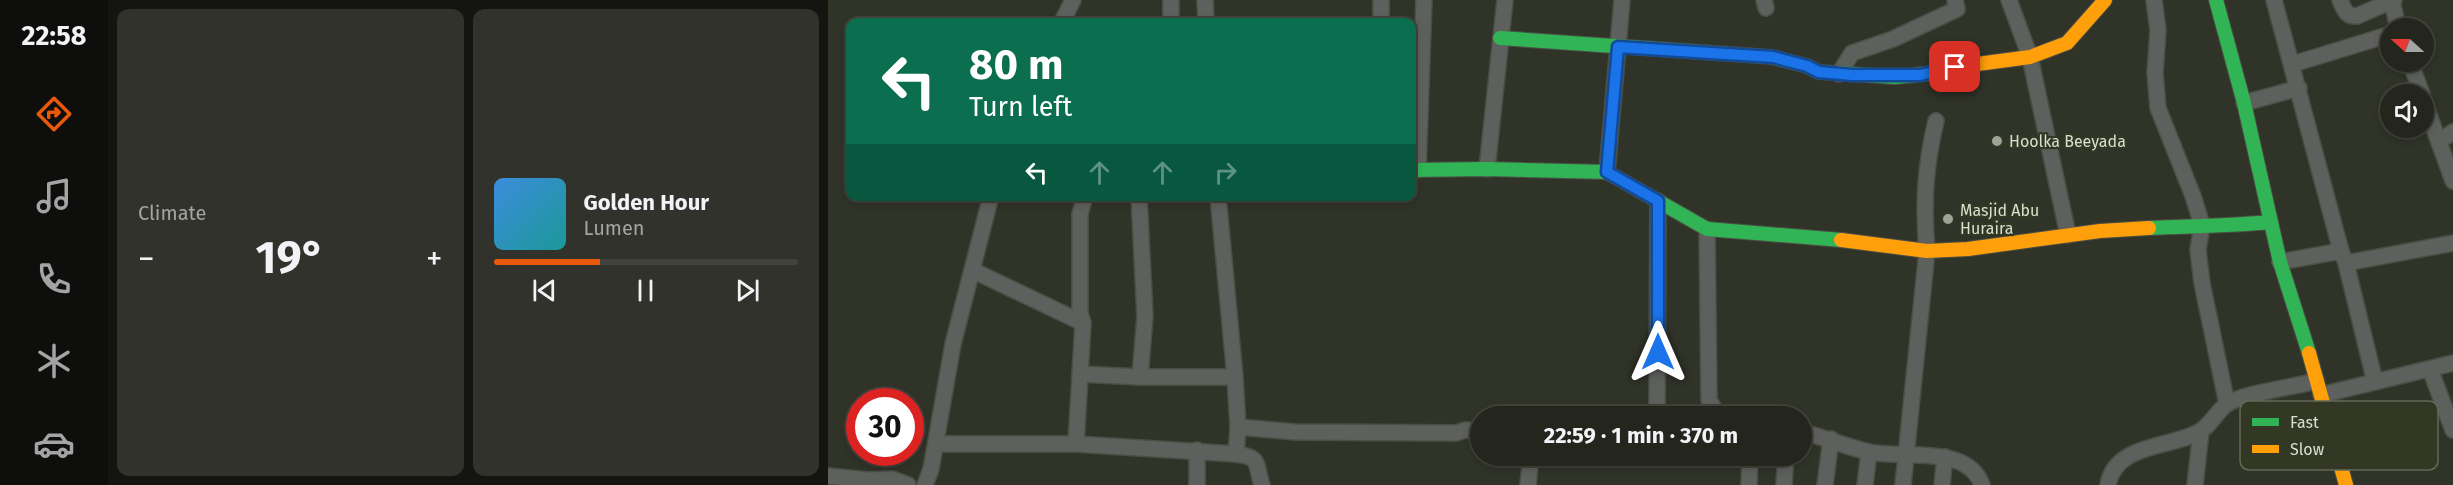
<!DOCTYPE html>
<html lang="en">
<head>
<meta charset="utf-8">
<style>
	body { margin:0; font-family:"Fira Sans",sans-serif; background:#30322b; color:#f1f3f6; height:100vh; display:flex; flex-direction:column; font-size:22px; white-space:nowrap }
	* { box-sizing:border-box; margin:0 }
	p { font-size:20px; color:#a3a5a4 }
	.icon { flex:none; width:33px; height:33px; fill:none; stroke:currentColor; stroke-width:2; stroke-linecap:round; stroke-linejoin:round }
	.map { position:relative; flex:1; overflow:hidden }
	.sheet { display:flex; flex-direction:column; gap:9px; padding:9px; background:#141510; width:720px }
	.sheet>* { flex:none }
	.banner { position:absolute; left:18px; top:18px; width:570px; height:183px; border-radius:12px; box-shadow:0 3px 9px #0003,0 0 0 2px #41433c; background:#0b6e4f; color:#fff; overflow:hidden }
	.needle { width:39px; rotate:291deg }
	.fabs { position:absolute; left:1552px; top:18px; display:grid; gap:12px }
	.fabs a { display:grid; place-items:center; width:54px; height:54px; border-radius:50%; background:#24261e; box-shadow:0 3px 9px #0003,0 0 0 2px #41433c; font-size:30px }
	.speed { position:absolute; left:18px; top:388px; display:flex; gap:12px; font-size:30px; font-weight:700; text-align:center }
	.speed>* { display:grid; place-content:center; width:78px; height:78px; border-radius:50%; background:#24261e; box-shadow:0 3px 9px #0003,0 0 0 2px #41433c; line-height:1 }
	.speed .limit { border:9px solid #d22; background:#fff; color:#111 }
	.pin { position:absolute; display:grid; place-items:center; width:51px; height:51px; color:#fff; margin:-26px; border-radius:12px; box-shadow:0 3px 9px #0006 }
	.me { position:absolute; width:66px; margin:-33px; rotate:0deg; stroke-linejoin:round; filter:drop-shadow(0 0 4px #0008) }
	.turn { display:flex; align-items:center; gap:21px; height:126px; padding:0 24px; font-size:27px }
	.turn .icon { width:78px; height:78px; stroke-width:2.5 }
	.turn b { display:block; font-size:42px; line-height:51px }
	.lanes { display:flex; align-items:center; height:57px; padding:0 24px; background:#0003; justify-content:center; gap:30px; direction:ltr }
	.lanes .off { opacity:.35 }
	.big { font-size:45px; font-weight:700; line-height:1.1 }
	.sheet .card { flex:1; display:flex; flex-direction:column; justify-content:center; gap:9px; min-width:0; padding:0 21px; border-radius:12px; background:#30322b }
	.song { display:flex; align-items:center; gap:18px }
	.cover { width:72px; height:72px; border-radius:9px; background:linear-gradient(135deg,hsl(210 70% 55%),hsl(180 70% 35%)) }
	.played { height:6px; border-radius:3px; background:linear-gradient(90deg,#ea580c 35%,#41433c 35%) }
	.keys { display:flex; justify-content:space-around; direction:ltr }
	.heat { display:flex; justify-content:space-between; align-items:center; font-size:33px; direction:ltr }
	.sheet .tiles { flex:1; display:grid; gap:9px; grid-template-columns:repeat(2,1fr) }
	.trip { position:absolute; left:642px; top:406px; width:342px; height:60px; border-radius:30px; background:#24261e; box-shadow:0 3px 9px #0003,0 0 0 2px #41433c; font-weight:700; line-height:60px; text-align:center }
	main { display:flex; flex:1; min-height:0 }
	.tab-bar { display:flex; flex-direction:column; width:108px; justify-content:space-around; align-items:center; background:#0e0f0c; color:#a3a5a4 }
	.tab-bar .icon { width:42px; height:42px }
	.tab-bar .active { color:#ea580c }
	.tab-bar b { font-size:27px; color:#f1f3f6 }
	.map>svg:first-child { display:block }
</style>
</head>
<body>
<main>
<nav class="tab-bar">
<b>22:58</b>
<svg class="icon active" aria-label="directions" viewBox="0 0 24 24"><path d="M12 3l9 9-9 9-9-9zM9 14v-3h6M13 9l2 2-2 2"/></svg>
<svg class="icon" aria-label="music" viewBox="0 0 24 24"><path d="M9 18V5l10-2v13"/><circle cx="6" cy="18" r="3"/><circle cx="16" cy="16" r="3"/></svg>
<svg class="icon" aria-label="phone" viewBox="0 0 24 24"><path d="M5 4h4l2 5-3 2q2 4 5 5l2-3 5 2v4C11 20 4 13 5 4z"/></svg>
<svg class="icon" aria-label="climate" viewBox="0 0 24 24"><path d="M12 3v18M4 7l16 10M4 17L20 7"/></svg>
<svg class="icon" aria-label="car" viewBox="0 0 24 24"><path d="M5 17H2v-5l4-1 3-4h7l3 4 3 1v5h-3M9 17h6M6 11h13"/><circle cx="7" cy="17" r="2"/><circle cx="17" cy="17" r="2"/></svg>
</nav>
<section class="sheet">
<div class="tiles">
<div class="card"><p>Climate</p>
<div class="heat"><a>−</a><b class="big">19°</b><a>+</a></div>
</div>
<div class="card">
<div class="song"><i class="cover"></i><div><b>Golden Hour</b><p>Lumen</p></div></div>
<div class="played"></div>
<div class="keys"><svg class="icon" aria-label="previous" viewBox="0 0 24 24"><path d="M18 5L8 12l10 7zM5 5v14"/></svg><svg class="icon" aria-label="pause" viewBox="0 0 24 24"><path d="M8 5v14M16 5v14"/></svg><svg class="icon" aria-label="next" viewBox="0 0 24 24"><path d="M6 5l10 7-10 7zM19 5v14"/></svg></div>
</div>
</div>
</section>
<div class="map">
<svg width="1625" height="485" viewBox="0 0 1625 485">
	<rect width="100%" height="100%" fill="#303328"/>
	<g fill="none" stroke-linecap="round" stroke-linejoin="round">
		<defs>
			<g id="street">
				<polyline points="343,0 343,22"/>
				<polyline points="377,0 378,22"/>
				<polyline points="553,0 553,22"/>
				<polyline points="936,0 938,8"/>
				<polyline points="1181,0 1202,57 1240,235"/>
				<polyline points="1326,0 1330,30 1327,73 1330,108 1365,196 1374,225 1370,250 1374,283 1399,404"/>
				<polyline points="1446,0 1513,251 1518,263 1547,382"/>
				<path d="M 1512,0 C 1516,9 1518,17 1529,16 L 1566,0"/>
				<polyline points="1564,1 1570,28"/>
				<polyline points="234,22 245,0"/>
				<polyline points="1582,62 1594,94"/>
				<polyline points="1465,64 1563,34"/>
				<polyline points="1011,74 1024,53 1065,39 1129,9 1127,0"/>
				<polyline points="1596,101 1625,181"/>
				<polyline points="1416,103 1471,88"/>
				<polyline points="1611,141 1625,132"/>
				<polyline points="659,169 677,0"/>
				<polyline points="590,170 596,0"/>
				<polyline points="779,172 794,0"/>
				<polyline points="311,196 317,316 312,377"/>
				<polyline points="390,196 407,377 410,427 408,454"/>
				<polyline points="879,229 881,400 891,417"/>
				<polyline points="1452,262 1513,251"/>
				<polyline points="1518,263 1625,243"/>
				<polyline points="144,270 255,323"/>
				<polyline points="1602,369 1625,430"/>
				<polyline points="252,374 312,377 407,377"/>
				<polyline points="1493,395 1625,363"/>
				<polyline points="829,417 830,201"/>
				<polyline points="410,427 467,432 628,433 637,430 652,431"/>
				<path d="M 974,432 C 996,437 1018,447 1041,452 C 1074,459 1140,444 1154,485"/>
				<path d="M 108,444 L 248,444 L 408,454 C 434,457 427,465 434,485"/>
				<polyline points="248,444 255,323 252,313 252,214 257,196"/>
				<polyline points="0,476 40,480 64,479 80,485"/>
				<polyline points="97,485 103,469 125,344 163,196"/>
				<polyline points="369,485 369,450"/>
				<polyline points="700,485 703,456"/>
				<polyline points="921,485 922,456"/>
				<polyline points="956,485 958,456"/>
				<polyline points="997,485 1003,439"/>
				<polyline points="1037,485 1041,452"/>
				<path d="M 1075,485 L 1099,251 C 1095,203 1097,167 1108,121"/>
				<polyline points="1114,485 1117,457"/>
				<path d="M 1280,485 C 1287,444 1340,448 1369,433 C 1382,427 1388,412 1399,404 C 1416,393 1466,387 1488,381"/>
				<polyline points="1367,485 1373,431"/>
			</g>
			<g id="fast">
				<polyline points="1388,0 1416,103 1452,262 1481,353"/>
				<polyline points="672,38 944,57 979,66 991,72 1067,77 1097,74"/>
				<polyline points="584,170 659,169 779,172 879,229 1013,240"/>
				<path d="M 1321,228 C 1362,226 1402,226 1442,222"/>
			</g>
			<g id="slow">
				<polyline points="1097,74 1127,67 1202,57 1239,43 1277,0"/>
				<polyline points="1013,240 1099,251 1140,249 1272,231 1321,228"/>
				<polyline points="1481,353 1518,485"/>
			</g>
		</defs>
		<use href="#street" stroke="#4b4e44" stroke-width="18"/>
		<use href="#fast" stroke="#4b4e44" stroke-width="16"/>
		<use href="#slow" stroke="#4b4e44" stroke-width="16"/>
		<use href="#street" stroke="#5d605c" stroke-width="15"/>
		<use href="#fast" stroke="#30b455" stroke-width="14"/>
		<use href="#slow" stroke="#ff9f0a" stroke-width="14"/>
	</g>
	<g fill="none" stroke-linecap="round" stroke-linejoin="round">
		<defs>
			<polyline id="route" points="830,352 830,201 779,172 790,47 945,57 979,66 991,72 1024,75 1092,75 1127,67"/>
		</defs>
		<use href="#route" stroke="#114b97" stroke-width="15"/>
		<use href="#route" stroke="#1a73e8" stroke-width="10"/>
	</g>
	<g fill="#9fa396" stroke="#323823" stroke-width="2">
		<circle cx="1169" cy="141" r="6"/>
		<circle cx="1120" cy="219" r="6"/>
	</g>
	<g text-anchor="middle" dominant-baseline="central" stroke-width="4.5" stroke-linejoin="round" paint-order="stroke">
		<g font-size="16" fill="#dbdfd2" stroke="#323823" text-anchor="start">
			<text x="1181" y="141">Hoolka Beeyada</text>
			<text x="1132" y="210">Masjid Abu<tspan x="1132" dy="18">Huraira</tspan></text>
		</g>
	</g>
	<rect x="1412" y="401" width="198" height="69" rx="9" fill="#323823" stroke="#656a58" stroke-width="1.5"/>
	<rect x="1424" y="418" width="27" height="8" fill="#30b455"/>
	<rect x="1424" y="445" width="27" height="8" fill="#ff9f0a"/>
	<g font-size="16" fill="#dbdfd2">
		<text x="1462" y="428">Fast</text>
		<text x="1462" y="455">Slow</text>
	</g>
</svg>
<div class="fabs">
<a><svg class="needle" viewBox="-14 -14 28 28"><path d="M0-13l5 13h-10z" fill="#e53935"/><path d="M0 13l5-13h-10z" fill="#a3a5a4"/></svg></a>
<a><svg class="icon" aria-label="sound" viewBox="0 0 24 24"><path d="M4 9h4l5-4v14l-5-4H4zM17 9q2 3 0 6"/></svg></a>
</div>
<div class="speed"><div class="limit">30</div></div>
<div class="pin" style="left:1127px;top:67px;background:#d93025"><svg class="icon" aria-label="arrive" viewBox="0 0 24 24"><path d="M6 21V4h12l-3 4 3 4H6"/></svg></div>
<svg class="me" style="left:830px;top:352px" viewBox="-20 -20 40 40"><path d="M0-17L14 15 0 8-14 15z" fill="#1a73e8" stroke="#fff" stroke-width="4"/></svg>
<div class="trip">22:59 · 1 min · 370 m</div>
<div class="banner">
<div class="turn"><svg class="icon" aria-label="left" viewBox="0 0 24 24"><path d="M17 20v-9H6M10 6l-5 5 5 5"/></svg><div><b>80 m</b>Turn left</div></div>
<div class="lanes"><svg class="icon" aria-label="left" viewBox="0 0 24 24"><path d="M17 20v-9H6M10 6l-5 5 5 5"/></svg><svg class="icon off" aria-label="ahead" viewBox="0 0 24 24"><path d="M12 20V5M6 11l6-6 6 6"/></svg><svg class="icon off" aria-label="ahead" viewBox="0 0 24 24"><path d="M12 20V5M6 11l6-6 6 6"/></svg><svg class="icon off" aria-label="right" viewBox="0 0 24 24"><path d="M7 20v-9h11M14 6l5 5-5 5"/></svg></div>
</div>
</div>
</main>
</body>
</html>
